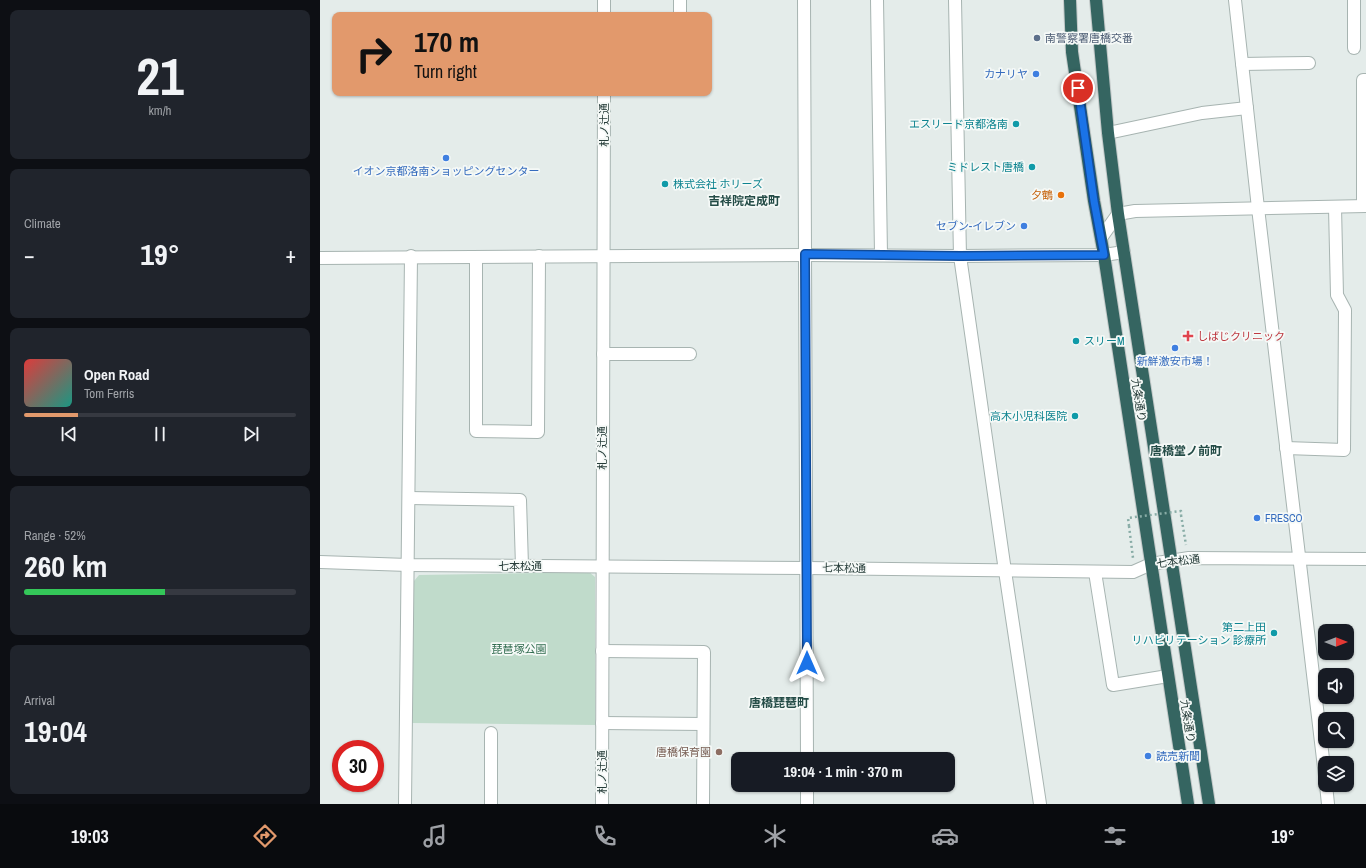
<!DOCTYPE html>
<html lang="en">
<head>
<meta charset="utf-8">
<style>
	body { margin:0; font-family:"Archivo Narrow","Noto Sans JP",sans-serif; background:#20242c; color:#f1f3f6; height:100vh; display:flex; flex-direction:column; font-size:15px; white-space:nowrap }
	* { box-sizing:border-box; margin:0 }
	p { font-size:13px; color:#9ea1a6 }
	.icon { flex:none; width:22px; height:22px; fill:none; stroke:currentColor; stroke-width:2; stroke-linecap:round; stroke-linejoin:round }
	.map { position:relative; flex:1; overflow:hidden }
	.panel { display:flex; flex-direction:column; gap:10px; padding:10px; background:#0d0f14; width:320px }
	.panel>* { flex:none }
	.guide { position:absolute; left:12px; top:12px; width:380px; height:84px; border-radius:8px; box-shadow:0 1px 3px #0004; background:#e2996c; color:#111; overflow:hidden }
	.needle { width:26px; rotate:90deg }
	.fabs { position:absolute; left:998px; top:624px; display:grid; gap:8px }
	.fabs a { display:grid; place-items:center; width:36px; height:36px; border-radius:8px; background:#171b24; box-shadow:0 1px 3px #0004; font-size:20px }
	.speed { position:absolute; left:12px; top:740px; display:flex; gap:8px; font-size:20px; font-weight:700; text-align:center }
	.speed>* { display:grid; place-content:center; width:52px; height:52px; border-radius:50%; background:#171b24; box-shadow:0 1px 3px #0004; line-height:1 }
	.speed .limit { border:6px solid #d22; background:#fff; color:#111 }
	.pin { position:absolute; display:grid; place-items:center; width:34px; height:34px; color:#fff; margin:-17px; border:2px solid #fff; border-radius:50%; box-shadow:0 1px 4px #0007 }
	.me { position:absolute; width:44px; margin:-22px; rotate:0deg; stroke-linejoin:round; filter:drop-shadow(0 0 3px #0008) }
	.turn { display:flex; align-items:center; gap:14px; height:84px; padding:0 16px; font-size:18px }
	.turn .icon { width:52px; height:52px; stroke-width:2.5 }
	.turn b { display:block; font-size:28px; line-height:34px }
	.big { font-size:30px; font-weight:700; line-height:1.1 }
	.panel .widget { flex:1; display:flex; flex-direction:column; justify-content:center; gap:6px; min-width:0; padding:0 14px; border-radius:8px; background:#20242c }
	.panel .dial { align-items:center; gap:0 }
	.dial b { font-size:52px; line-height:1 }
	.song { display:flex; align-items:center; gap:12px }
	.cover { width:48px; height:48px; border-radius:6px; background:linear-gradient(135deg,hsl(0 70% 55%),hsl(170 70% 35%)) }
	.played { height:4px; border-radius:2px; background:linear-gradient(90deg,#e2996c 20%,#363941 20%) }
	.keys { display:flex; justify-content:space-around; direction:ltr }
	.heat { display:flex; justify-content:space-between; align-items:center; font-size:22px; direction:ltr }
	.charge { height:6px; border-radius:3px; background:linear-gradient(90deg,#34c759 52%,#363941 0) }
	.trip { position:absolute; left:411px; top:752px; width:224px; height:40px; border-radius:8px; background:#171b24; box-shadow:0 1px 3px #0004; font-weight:700; line-height:40px; text-align:center }
	.tabs { display:flex; height:64px; justify-content:space-around; align-items:center; background:#090b0e; color:#9ea1a6 }
	.tabs .icon { width:28px; height:28px }
	.tabs .current { color:#e2996c }
	.tabs b { font-size:18px; color:#f1f3f6 }
	main { display:flex; flex:1; min-height:0 }
	.map>svg:first-child { display:block }
</style>
</head>
<body>
<main>
<section class="panel">
<div class="widget dial"><b>21</b><p>km/h</p></div>
<div class="widget"><p>Climate</p>
<div class="heat"><a>−</a><b class="big">19°</b><a>+</a></div>
</div>
<div class="widget">
<div class="song"><i class="cover"></i><div><b>Open Road</b><p>Tom Ferris</p></div></div>
<div class="played"></div>
<div class="keys"><svg class="icon" aria-label="previous" viewBox="0 0 24 24"><path d="M18 5L8 12l10 7zM5 5v14"/></svg><svg class="icon" aria-label="pause" viewBox="0 0 24 24"><path d="M8 5v14M16 5v14"/></svg><svg class="icon" aria-label="next" viewBox="0 0 24 24"><path d="M6 5l10 7-10 7zM19 5v14"/></svg></div>
</div>
<div class="widget"><p>Range · 52%</p><b class="big">260 km</b><div class="charge"></div></div>
<div class="widget"><p>Arrival</p><b class="big">19:04</b></div>
</section>
<div class="map">
<svg width="1046" height="804" viewBox="0 0 1046 804">
	<rect width="100%" height="100%" fill="#e4ecea"/>
	<polygon fill="#c0dbcb" points="269,572 275,577 275,725 92,723 94,581 99,575"/>
	<g fill="none" stroke-linecap="round" stroke-linejoin="round">
		<defs>
			<g id="minor">
				<polyline points="360,0 360,15"/>
				<polyline points="484,0 487,759"/>
				<polyline points="557,0 561,254"/>
				<polyline points="635,0 640,256 685,571 720,804"/>
				<polyline points="915,0 938,208 1005,776"/>
				<polyline points="284,15 284,0"/>
				<polyline points="1034,48 1034,0"/>
				<polyline points="922,64 989,63"/>
				<polyline points="788,133 882,113 927,108"/>
				<polyline points="1043,206 1043,80 1046,80"/>
				<polyline points="781,238 798,214 815,211 1046,206"/>
				<polyline points="156,257 156,431 218,432 219,256"/>
				<polyline points="0,258 485,255 640,256 784,255 804,252"/>
				<polyline points="283,354 370,354"/>
				<polyline points="966,448 1024,450 1025,310 1017,295 1015,207"/>
				<polyline points="89,498 200,500 202,566"/>
				<polyline points="0,562 88,565 487,568 813,572 831,564 869,558 1046,559"/>
				<polyline points="775,572 793,685 848,676"/>
				<polyline points="282,651 384,652 383,804"/>
				<polyline points="282,723 383,724"/>
				<polyline points="487,785 487,804"/>
				<polyline points="1006,785 1008,804"/>
				<polyline points="85,804 91,256"/>
				<polyline points="171,804 171,733"/>
				<polyline points="282,804 284,93"/>
			</g>
			<g id="highway">
				<polyline points="750,0 752,52 774,201 784,255 868,804"/>
				<polyline points="776,0 788,133 798,214 889,804"/>
			</g>
		</defs>
		<use href="#minor" stroke="#a7b4b1" stroke-width="14"/>
		<use href="#highway" stroke="#c2c8c8" stroke-width="14"/>
		<g stroke="#88aca6" stroke-width="2.5" stroke-dasharray="2 3" stroke-linecap="butt">
			<polyline points="861,515 866,545"/>
			<polyline points="809,526 813,558"/>
		</g>
		<use href="#minor" stroke="#fff" stroke-width="12"/>
		<use href="#highway" stroke="#356561" stroke-width="12"/>
		<polyline stroke="#88aca6" stroke-width="2.5" stroke-dasharray="2 3" stroke-linecap="butt" points="809,526 808,518 861,511 861,515"/>
	</g>
	<g fill="none" stroke-linecap="round" stroke-linejoin="round">
		<defs>
			<polyline id="route" points="487,663 485,254 640,256 784,255 774,201 758,88"/>
		</defs>
		<use href="#route" stroke="#114b97" stroke-width="10"/>
		<use href="#route" stroke="#1a73e8" stroke-width="7"/>
	</g>
	<circle fill="#5c6f8a" stroke="#f5f9f7" stroke-width="1.5" cx="717" cy="38" r="4"/>
	<g fill="#3f7fe0" stroke="#f5f9f7" stroke-width="1.5">
		<circle cx="716" cy="74" r="4"/>
		<circle cx="126" cy="158" r="4"/>
		<circle cx="704" cy="226" r="4"/>
		<circle cx="855" cy="348" r="4"/>
		<circle cx="937" cy="518" r="4"/>
		<circle cx="828" cy="756" r="4"/>
	</g>
	<g fill="#0f9aa8" stroke="#f5f9f7" stroke-width="1.5">
		<circle cx="696" cy="124" r="4"/>
		<circle cx="712" cy="167" r="4"/>
		<circle cx="345" cy="184" r="4"/>
		<circle cx="756" cy="341" r="4"/>
		<circle cx="755" cy="416" r="4"/>
		<circle cx="954" cy="633" r="4"/>
	</g>
	<circle fill="#e8710a" stroke="#f5f9f7" stroke-width="1.5" cx="741" cy="195" r="4"/>
	<path fill="#e0444e" stroke="#f5f9f7" stroke-width="1.5" d="M866 330h4v4h4v4h-4v4h-4v-4h-4v-4h4z"/>
	<circle fill="#8d6e63" stroke="#f5f9f7" stroke-width="1.5" cx="399" cy="752" r="4"/>
	<g text-anchor="middle" dominant-baseline="central" stroke-width="3.5" stroke-linejoin="round" paint-order="stroke">
		<g font-size="11" fill="#4e5e75" stroke="#f5f9f7" text-anchor="start">
			<text x="725" y="38">南警察署唐橋交番</text>
		</g>
		<g font-size="11" fill="#366cbe" stroke="#f5f9f7" text-anchor="end">
			<text x="708" y="74">カナリヤ</text>
			<text x="126" y="171" text-anchor="middle">イオン京都洛南ショッピングセンター</text>
			<text x="696" y="226">セブン-イレブン</text>
			<text x="855" y="361" text-anchor="middle">新鮮激安市場！</text>
			<text x="945" y="518" text-anchor="start">FRESCO</text>
			<text x="836" y="756" text-anchor="start">読売新聞</text>
		</g>
		<g font-size="11" fill="#0d838f" stroke="#f5f9f7" text-anchor="end">
			<text x="688" y="124">エスリード京都洛南</text>
			<text x="704" y="167">ミドレスト唐橋</text>
			<text x="353" y="184" text-anchor="start">株式会社 ホリーズ</text>
			<text x="764" y="341" text-anchor="start">スリーM</text>
			<text x="747" y="416">高木小児科医院</text>
			<text x="946" y="627">第二上田<tspan x="946" dy="13">リハビリテーション 診療所</tspan></text>
		</g>
		<g font-size="11" fill="#263c39" stroke="#f5f9f7">
			<text transform="translate(284 125) rotate(-90)">札ノ辻通</text>
			<text transform="translate(819 400) rotate(81)">九条通り</text>
			<text transform="translate(282 448) rotate(-90)">札ノ辻通</text>
			<text transform="translate(858 561) rotate(-7)">七本松通</text>
			<text x="200" y="566">七本松通</text>
			<text transform="translate(524 568) rotate(1)">七本松通</text>
			<text transform="translate(868 721) rotate(81)">九条通り</text>
			<text transform="translate(282 772) rotate(-90)">札ノ辻通</text>
		</g>
		<g font-size="11" fill="#c56008" stroke="#f5f9f7" text-anchor="end">
			<text x="733" y="195">夕鶴</text>
		</g>
		<g font-size="11" fill="#be3a42" stroke="#f5f9f7" text-anchor="start">
			<text x="877" y="336">しばじクリニック</text>
		</g>
		<g font-size="11" fill="#346e52" stroke="#f5f9f7">
			<text x="199" y="649">琵琶塚公園</text>
		</g>
		<g font-size="11" fill="#785e54" stroke="#f5f9f7" text-anchor="end">
			<text x="391" y="752">唐橋保育園</text>
		</g>
		<g font-size="12" font-weight="bold" fill="#244c47" stroke="#f5f9f7">
			<text x="424" y="201">吉祥院定成町</text>
			<text x="866" y="451">唐橋堂ノ前町</text>
			<text x="459" y="703">唐橋琵琶町</text>
		</g>
	</g>
</svg>
<div class="fabs">
<a><svg class="needle" viewBox="-14 -14 28 28"><path d="M0-13l5 13h-10z" fill="#e53935"/><path d="M0 13l5-13h-10z" fill="#9ea1a6"/></svg></a>
<a><svg class="icon" aria-label="sound" viewBox="0 0 24 24"><path d="M4 9h4l5-4v14l-5-4H4zM17 9q2 3 0 6"/></svg></a>
<a><svg class="icon" aria-label="search" viewBox="0 0 24 24"><circle cx="10" cy="10" r="6"/><path d="M15 15l6 6"/></svg></a>
<a><svg class="icon" aria-label="layers" viewBox="0 0 24 24"><path d="M12 4l9 5-9 5-9-5zM3 14l9 5 9-5"/></svg></a>
</div>
<div class="speed"><div class="limit">30</div></div>
<div class="pin" style="left:758px;top:88px;background:#d93025"><svg class="icon" aria-label="arrive" viewBox="0 0 24 24"><path d="M6 21V4h12l-3 4 3 4H6"/></svg></div>
<svg class="me" style="left:487px;top:663px" viewBox="-20 -20 40 40"><path d="M0-17L14 15 0 8-14 15z" fill="#1a73e8" stroke="#fff" stroke-width="4"/></svg>
<div class="trip">19:04 · 1 min · 370 m</div>
<div class="guide">
<div class="turn"><svg class="icon" aria-label="right" viewBox="0 0 24 24"><path d="M7 20v-9h11M14 6l5 5-5 5"/></svg><div><b>170 m</b>Turn right</div></div>
</div>
</div>
</main>
<nav class="tabs">
<b>19:03</b>
<svg class="icon current" aria-label="directions" viewBox="0 0 24 24"><path d="M12 3l9 9-9 9-9-9zM9 14v-3h6M13 9l2 2-2 2"/></svg>
<svg class="icon" aria-label="music" viewBox="0 0 24 24"><path d="M9 18V5l10-2v13"/><circle cx="6" cy="18" r="3"/><circle cx="16" cy="16" r="3"/></svg>
<svg class="icon" aria-label="phone" viewBox="0 0 24 24"><path d="M5 4h4l2 5-3 2q2 4 5 5l2-3 5 2v4C11 20 4 13 5 4z"/></svg>
<svg class="icon" aria-label="climate" viewBox="0 0 24 24"><path d="M12 3v18M4 7l16 10M4 17L20 7"/></svg>
<svg class="icon" aria-label="car" viewBox="0 0 24 24"><path d="M5 17H2v-5l4-1 3-4h7l3 4 3 1v5h-3M9 17h6M6 11h13"/><circle cx="7" cy="17" r="2"/><circle cx="17" cy="17" r="2"/></svg>
<svg class="icon" aria-label="filters" viewBox="0 0 24 24"><path d="M4 7h16M4 17h16"/><circle cx="9" cy="7" r="2"/><circle cx="15" cy="17" r="2"/></svg>
<b>19°</b>
</nav>
</body>
</html>
